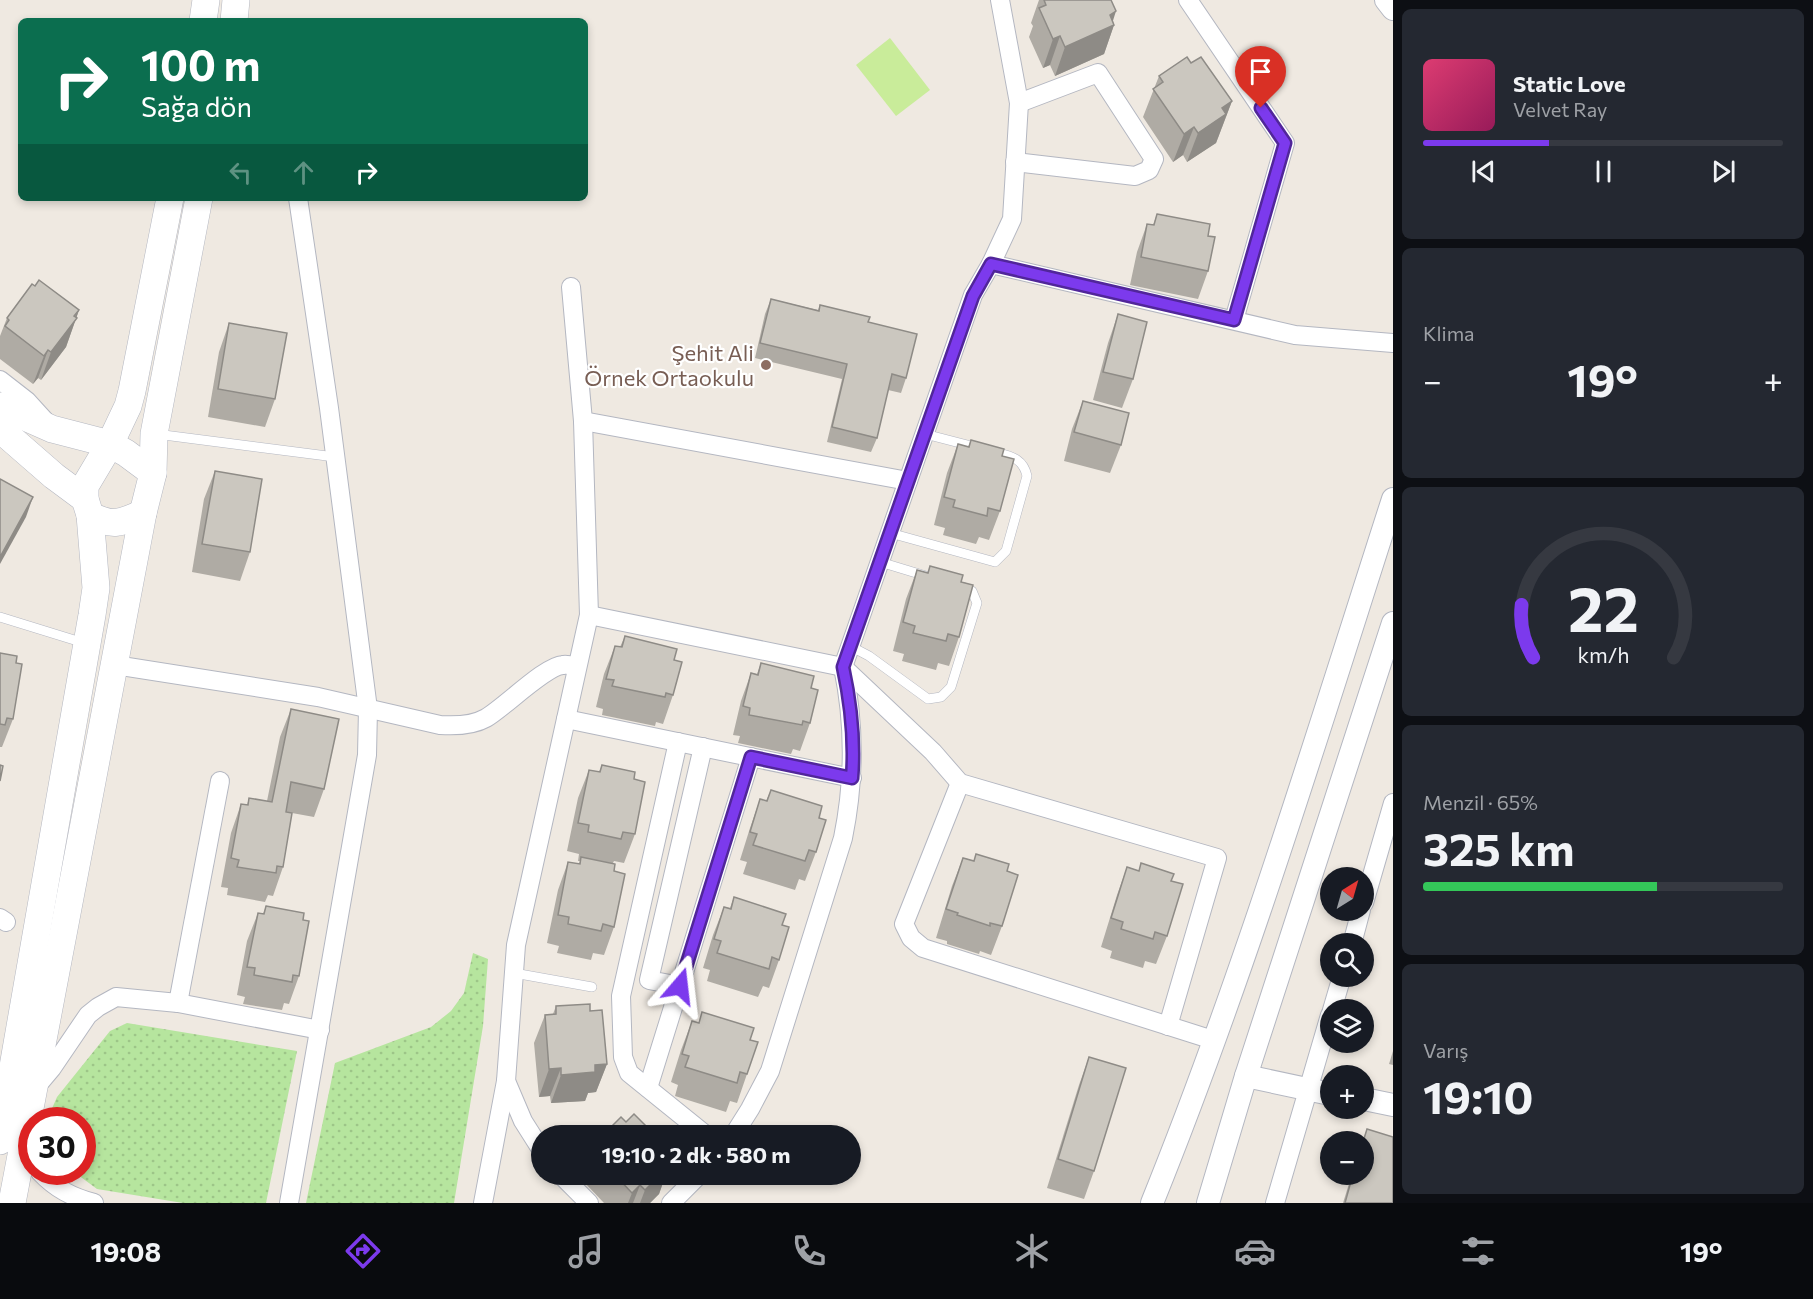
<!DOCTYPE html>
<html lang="tr">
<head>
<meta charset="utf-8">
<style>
	body { margin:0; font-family:Commissioner,sans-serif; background:#242831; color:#f1f3f6; height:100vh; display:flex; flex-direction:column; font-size:22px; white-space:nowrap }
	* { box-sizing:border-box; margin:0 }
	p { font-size:20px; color:#9ea1a6 }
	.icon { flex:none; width:33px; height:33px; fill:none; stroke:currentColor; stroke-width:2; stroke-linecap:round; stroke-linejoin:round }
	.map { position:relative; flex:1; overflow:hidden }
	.panel { display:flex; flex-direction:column; gap:9px; padding:9px; background:#0d0f14; width:420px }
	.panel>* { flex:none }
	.hud { position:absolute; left:18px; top:18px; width:570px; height:183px; border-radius:9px; box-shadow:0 3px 9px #0003; background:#0b6e4f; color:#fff; overflow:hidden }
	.needle { width:39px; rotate:37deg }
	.controls { position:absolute; left:1320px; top:867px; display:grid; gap:12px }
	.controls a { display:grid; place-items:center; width:54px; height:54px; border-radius:50%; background:#171b24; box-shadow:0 3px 9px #0003; font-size:30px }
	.speed { position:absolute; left:18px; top:1107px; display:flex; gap:12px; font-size:30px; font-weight:700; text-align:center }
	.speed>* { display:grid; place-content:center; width:78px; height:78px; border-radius:50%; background:#171b24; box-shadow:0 3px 9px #0003; line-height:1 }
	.speed .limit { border:9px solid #d22; background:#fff; color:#111 }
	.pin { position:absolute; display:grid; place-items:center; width:51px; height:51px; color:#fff; margin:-62px -26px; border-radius:50% 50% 50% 0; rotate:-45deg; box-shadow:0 0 6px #0007 }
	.pin .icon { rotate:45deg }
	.me { position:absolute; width:66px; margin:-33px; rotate:17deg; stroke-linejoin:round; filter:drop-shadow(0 0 4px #0008) }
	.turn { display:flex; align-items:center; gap:21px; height:126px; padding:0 24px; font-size:27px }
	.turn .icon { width:78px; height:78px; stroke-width:2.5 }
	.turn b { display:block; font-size:42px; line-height:51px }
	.lanes { display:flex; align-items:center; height:57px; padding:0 24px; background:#0003; justify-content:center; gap:30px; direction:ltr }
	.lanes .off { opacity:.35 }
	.big { font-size:45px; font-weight:700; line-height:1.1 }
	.panel .tile { flex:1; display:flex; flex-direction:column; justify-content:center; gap:9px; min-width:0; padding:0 21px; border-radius:9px; background:#242831 }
	.panel .dial { align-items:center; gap:0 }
	.dial svg { height:156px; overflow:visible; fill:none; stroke:#363941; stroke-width:7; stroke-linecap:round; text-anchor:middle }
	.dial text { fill:#f1f3f6; stroke:none }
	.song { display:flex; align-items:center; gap:18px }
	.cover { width:72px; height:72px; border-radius:9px; background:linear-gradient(135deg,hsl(340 70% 55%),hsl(330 70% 35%)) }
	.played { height:6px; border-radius:3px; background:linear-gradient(90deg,#7c3aed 35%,#363941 35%) }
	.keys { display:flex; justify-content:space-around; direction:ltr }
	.heat { display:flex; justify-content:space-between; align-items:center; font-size:33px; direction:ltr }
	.charge { height:9px; border-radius:4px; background:linear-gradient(90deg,#34c759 65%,#363941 0) }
	.trip { position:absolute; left:531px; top:1125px; width:330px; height:60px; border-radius:30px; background:#171b24; box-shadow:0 3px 9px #0003; font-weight:700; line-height:60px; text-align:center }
	.tabs { display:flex; height:96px; justify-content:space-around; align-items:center; background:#090b0e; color:#9ea1a6 }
	.tabs .icon { width:42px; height:42px }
	.tabs .on { color:#7c3aed }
	.tabs b { font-size:27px; color:#f1f3f6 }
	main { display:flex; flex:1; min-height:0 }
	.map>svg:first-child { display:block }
</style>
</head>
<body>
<main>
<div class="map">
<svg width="1393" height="1203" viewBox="0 0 1393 1203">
	<defs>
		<pattern id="grass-dots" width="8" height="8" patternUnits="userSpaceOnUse" patternTransform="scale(1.5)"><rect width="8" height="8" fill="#b6e59e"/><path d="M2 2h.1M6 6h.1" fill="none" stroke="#9dc588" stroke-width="1.8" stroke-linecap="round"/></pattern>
	</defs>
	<rect width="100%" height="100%" fill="#efe9e1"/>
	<g fill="url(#grass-dots)">
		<polygon points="473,953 488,959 483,1026 454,1203 306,1203 335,1063 431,1027 451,1011 464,993"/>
		<polygon points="127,1023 297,1051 266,1203 183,1203 97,1189 74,1172 82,1172 82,1120 47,1120 57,1097 110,1031"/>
	</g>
	<polygon fill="#c9ec9a" points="890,38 930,90 896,116 856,65"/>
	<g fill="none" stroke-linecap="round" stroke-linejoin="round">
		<defs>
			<g id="service">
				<polyline points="156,434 335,457"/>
				<polyline points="925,434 979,448"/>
				<path d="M 890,533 L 995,562 L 1006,551 L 1027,476 C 1023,457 1009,456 992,451"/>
				<polyline points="880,562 926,576"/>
				<polyline points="0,617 84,643"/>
				<polyline points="850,646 869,656 928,699 941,697 951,687 977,603 972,591 963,587"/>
				<polyline points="514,973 592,987"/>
			</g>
			<g id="minor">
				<polyline points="1188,0 1285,143 1234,320"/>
				<polyline points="1015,162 1135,176 1149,170 1154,159 1098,73 1019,103"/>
				<polyline points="991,264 1295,335 1393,343"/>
				<polyline points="0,380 27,401 47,423"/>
				<polyline points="583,421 908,481"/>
				<polyline points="589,615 843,667 933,752 960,783 1217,858 1168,1026"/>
				<path d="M 115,665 L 318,697 L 440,725 C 455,726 472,726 486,718 C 505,707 545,666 563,665 C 567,664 573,666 577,667"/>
				<polyline points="566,719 852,778"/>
				<polyline points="678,742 621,996 623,1057 629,1073 707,1136"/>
				<polyline points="960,783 904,924 911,938 923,948 1213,1040"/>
				<polyline points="1364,903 1393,803"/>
				<polyline points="0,918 6,922"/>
				<polyline points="1352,944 1361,910"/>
				<polyline points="680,986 649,980 703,747"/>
				<polyline points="178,1003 220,781"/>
				<polyline points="1332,1010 1342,976"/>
				<polyline points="506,1081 523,1121 542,1151"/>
				<polyline points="36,1087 52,1068 88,1015 98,1007 116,997 178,1003 320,1030"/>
				<polyline points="648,1088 751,757"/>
				<path d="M 733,1136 L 750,1109 L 770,1071 L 843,838 C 855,779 855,725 843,667 L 973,295 L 991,264 L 1012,219 L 1019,103 L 1000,0"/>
				<path d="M 40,1172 C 56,1189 72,1197 94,1203"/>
				<polyline points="560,1174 589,1203"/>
				<polyline points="289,1203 367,755 368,709 329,408 298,198"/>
				<polyline points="483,1203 506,1081 516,945 589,615 583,421 571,287"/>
				<polyline points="671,1203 700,1174"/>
				<polyline points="1275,1203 1330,1015"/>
			</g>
			<g id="tertiary">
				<polyline points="1386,0 1393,9"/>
				<polyline points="1246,1076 1330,1094"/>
				<polyline points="1364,1099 1393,1105"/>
				<path d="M 1152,1203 C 1245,973 1317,735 1393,499"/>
				<polyline points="1208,1203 1246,1076 1393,623"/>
			</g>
			<g id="secondary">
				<polyline points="203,21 206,0"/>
				<polyline points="234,21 236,0"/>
				<polyline points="0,406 52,429 110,444 128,406 132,391 170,198"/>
				<polyline points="0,429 54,476 85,499"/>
				<path d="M 143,513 C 122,523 112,527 90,515 L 85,499 L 85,486 L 110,444 L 126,453 L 153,473"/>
				<polyline points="0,1141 92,615 96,588 90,515"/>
				<polyline points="12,1203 143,513 153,473 154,434 199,198"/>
			</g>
		</defs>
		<use href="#service" stroke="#b4b7c1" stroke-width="10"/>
		<use href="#minor" stroke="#b4b7c1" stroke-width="20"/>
		<use href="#tertiary" stroke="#b4b7c1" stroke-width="24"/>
		<use href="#secondary" stroke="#b4b7c1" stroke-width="28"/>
		<use href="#service" stroke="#fff" stroke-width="9"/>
		<use href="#minor" stroke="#fff" stroke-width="18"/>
		<use href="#tertiary" stroke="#fff" stroke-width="22"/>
		<use href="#secondary" stroke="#fff" stroke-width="27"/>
	</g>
	<g fill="#afaba4">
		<polygon points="1039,0 1111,0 1113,21 1114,25 1104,54 1055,76 1050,65 1043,68 1029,37 1033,26 1031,23"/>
		<polygon points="1191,63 1232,101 1216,143 1187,162 1183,155 1173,162 1143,117 1159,76"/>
		<polygon points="1157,214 1208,236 1208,271 1198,299 1130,285 1137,252 1147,224 1153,225"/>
		<polygon points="771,299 818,310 820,305 868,322 906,378 901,393 888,390 877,438 871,452 827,442 842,379 755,358 765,314"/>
		<polygon points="79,310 66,347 41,380 38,378 33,384 0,359 0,336 7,318"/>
		<polygon points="1118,314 1133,379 1122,408 1093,400 1108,343"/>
		<polygon points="229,323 275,399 265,427 208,417 219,352"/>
		<polygon points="1083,401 1121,445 1110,473 1064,461 1072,429"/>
		<polygon points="971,440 1002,456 1000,511 989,540 979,537 976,544 943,535 945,528 934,525 947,473 958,444 968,447"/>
		<polygon points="215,471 250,552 240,581 192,572 204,499"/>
		<polygon points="930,566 961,582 959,637 949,666 938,663 936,670 902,661 904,654 893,651 906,599 917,570 928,573"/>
		<polygon points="625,636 674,660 673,695 663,724 656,722 655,726 602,715 603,709 596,707 604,674 615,646 620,647"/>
		<polygon points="0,653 16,663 13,719 2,747 0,747"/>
		<polygon points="761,663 811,688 810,723 800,751 793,749 791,754 738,743 740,736 733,735 741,701 751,673 757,674"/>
		<polygon points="291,709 324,789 314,817 292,813 283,867 273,896 268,895 265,902 227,895 228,888 221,887 231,833 241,804 247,805 249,798 267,801 280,737"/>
		<polygon points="602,765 634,779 635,834 624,863 614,861 613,863 614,927 604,955 593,953 591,960 557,953 559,946 547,943 558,890 568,862 579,864 580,861 578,861 579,854 567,851 578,798 589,770 599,772"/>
		<polygon points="771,790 819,818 816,852 805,881 799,879 795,890 743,874 747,862 740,860 750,828 760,799 766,801"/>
		<polygon points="963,858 1007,871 1002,926 991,955 980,951 979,954 947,944 947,941 936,938 952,886"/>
		<polygon points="1127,867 1171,881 1167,936 1156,964 1145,961 1143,968 1110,958 1112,951 1101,947 1117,895"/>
		<polygon points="734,897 782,925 779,960 769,988 763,986 758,997 707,981 710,970 703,968 713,935 724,907 730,908"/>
		<polygon points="266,906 303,920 299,976 289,1004 284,1003 282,1010 243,1004 245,997 237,995 247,941 258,913 263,914"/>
		<polygon points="556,1006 590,1011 607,1064 596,1092 588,1093 585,1101 551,1103 550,1096 539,1097 534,1043 545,1015 553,1014"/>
		<polygon points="692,1021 750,1040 747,1074 737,1103 730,1101 726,1112 675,1096 678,1085 671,1082 681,1050"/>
		<polygon points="1393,1051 1393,1065 1389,1064"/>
		<polygon points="1089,1057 1094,1171 1084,1199 1047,1188 1079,1085"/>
		<polygon points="1367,1129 1393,1203 1343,1203 1352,1174 1364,1174 1364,1142 1362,1142"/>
		<polygon points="587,1174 666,1174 659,1194 650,1203 604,1203 584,1182"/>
	</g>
	<g fill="#8e8b86">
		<polygon points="1116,11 1111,27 1114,25 1104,54 1055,76 1065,47 1110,15"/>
		<polygon points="1060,36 1050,65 1043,68 1053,39"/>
		<polygon points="1232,101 1216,143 1187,162 1198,133 1222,108"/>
		<polygon points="1194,127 1183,155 1173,162 1184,134"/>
		<polygon points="79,310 66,347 41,380 51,352"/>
		<polygon points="48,350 38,378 33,384 44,356"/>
		<polygon points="33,497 26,517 0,564 0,557"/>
		<polygon points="607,1064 596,1092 588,1093 585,1101 551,1103 561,1075 595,1065"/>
		<polygon points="561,1068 550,1096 539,1097 549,1069"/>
		<polygon points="659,1174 666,1174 659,1194 650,1203 640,1203 645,1190"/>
		<polygon points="640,1185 633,1203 628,1203 632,1193"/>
	</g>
	<g fill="#cbc7bf" stroke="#8e8b86" stroke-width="1.5">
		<polygon points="1044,0 1111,0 1116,11 1110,15 1114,25 1065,47 1060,36 1053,39 1039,8 1046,5"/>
		<polygon points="1187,57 1191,63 1201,57 1232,101 1222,108 1226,114 1198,133 1194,127 1184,134 1153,89 1163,82 1159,76"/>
		<polygon points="1157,214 1210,224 1208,236 1215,237 1208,271 1141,257 1147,224 1154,225"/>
		<polygon points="39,280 79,310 74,316 77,318 51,352 48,350 44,356 5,326 9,320 7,318 32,284 35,286"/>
		<polygon points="771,299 819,311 820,305 870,317 868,322 917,334 906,378 892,374 877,438 832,427 847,364 760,343"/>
		<polygon points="1118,314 1147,322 1133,379 1103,372"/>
		<polygon points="229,323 287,333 275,399 218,389"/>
		<polygon points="1083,401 1129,413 1121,445 1074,432"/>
		<polygon points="971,440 1004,449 1002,456 1014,459 1000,511 988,508 987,516 953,507 955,500 944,497 958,444 969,447"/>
		<polygon points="215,471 262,479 250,552 202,544"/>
		<polygon points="0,479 33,497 0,557"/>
		<polygon points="930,566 963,575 961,582 973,585 959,637 948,634 946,641 913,633 915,626 903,622 917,570 928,573"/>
		<polygon points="625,636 677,649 674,660 682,662 673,695 666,693 665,697 612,686 614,680 606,679 615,646 622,647"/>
		<polygon points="0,653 17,656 16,663 22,664 13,719 7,718 5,725 0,724"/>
		<polygon points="761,663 814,676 811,688 818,690 810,723 803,721 802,725 749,715 750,708 743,706 751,673 758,675"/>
		<polygon points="291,709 339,719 324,789 291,782 286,812 292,813 283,867 277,866 276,873 237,867 239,860 231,858 241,804 248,805 249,798 272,802"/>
		<polygon points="0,765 3,766 0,781"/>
		<polygon points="602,765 635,772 634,779 645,782 635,834 623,832 621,839 588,832 589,825 578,823 589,770 600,772"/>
		<polygon points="771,790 822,806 819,818 826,820 816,852 809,850 805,861 753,845 757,834 750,832 760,799 767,801"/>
		<polygon points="976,854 1009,864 1007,871 1018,875 1002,926 990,923 990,926 957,915 958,913 946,909 963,858 974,861"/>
		<polygon points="581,857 615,864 614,871 625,874 614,927 603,924 601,931 568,924 569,917 558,915 568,862 580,864"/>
		<polygon points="1141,863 1174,874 1171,881 1183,884 1167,936 1155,932 1153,939 1121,929 1123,922 1111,918 1127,867 1139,871"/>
		<polygon points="734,897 786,914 782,925 789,927 779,960 772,957 769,969 717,953 721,941 714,939 724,907 731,909"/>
		<polygon points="266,906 304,913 303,920 309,921 299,976 293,975 292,982 254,975 255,968 247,967 258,913 264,914"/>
		<polygon points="590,1004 590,1011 602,1010 607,1064 595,1065 595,1072 561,1075 561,1068 549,1069 545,1015 556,1014 556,1006"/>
		<polygon points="702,1012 754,1028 750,1040 758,1042 747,1074 740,1072 737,1083 685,1067 689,1056 682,1054 692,1021 699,1023"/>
		<polygon points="1089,1057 1126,1068 1094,1171 1058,1159"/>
		<polygon points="634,1114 656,1136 602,1136 621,1117 626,1122"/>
		<polygon points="1367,1129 1393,1137 1393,1203 1345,1203 1353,1174 1364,1174 1363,1142"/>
		<polygon points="614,1174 661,1174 645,1190 640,1185 632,1193"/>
	</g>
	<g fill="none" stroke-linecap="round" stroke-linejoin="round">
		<defs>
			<path id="route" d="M 680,986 L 751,757 L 852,778 C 855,740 851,704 843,667 L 973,296 L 991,264 L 1234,320 L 1285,143 L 1261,108"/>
		</defs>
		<use href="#route" stroke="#51269a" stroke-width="15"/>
		<use href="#route" stroke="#7c3aed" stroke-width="10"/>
	</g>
	<circle fill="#8d6e63" stroke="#fff" stroke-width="2" cx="766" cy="365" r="6"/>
	<g text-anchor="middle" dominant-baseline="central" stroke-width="4.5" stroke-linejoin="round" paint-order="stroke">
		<g font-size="22" fill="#785e54" stroke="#fff" text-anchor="end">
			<text x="754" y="352">Şehit Ali<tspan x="754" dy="25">Örnek Ortaokulu</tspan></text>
		</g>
	</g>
</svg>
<div class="controls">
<a><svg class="needle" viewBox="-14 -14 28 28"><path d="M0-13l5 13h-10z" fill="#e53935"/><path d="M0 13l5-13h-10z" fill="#9ea1a6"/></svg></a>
<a><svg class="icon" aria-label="search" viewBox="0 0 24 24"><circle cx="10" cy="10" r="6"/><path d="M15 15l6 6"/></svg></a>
<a><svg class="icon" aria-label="layers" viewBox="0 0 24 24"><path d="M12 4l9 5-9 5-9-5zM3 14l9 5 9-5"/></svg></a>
<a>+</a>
<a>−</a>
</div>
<div class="speed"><div class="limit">30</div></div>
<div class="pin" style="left:1261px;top:108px;background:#d93025"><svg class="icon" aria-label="arrive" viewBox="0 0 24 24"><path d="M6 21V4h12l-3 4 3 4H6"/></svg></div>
<svg class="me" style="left:680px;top:986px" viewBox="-20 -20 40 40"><path d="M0-17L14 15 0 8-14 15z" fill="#7c3aed" stroke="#fff" stroke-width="4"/></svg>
<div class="trip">19:10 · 2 dk · 580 m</div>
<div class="hud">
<div class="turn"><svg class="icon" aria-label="right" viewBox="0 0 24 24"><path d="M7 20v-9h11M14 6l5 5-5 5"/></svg><div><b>100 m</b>Sağa dön</div></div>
<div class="lanes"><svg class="icon off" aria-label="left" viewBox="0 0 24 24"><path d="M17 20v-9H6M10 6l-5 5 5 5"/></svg><svg class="icon off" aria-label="ahead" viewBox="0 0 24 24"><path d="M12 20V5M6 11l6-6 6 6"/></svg><svg class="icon" aria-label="right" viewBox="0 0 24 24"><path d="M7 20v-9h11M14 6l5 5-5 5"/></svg></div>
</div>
</div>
<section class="panel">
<div class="tile">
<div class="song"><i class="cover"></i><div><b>Static Love</b><p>Velvet Ray</p></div></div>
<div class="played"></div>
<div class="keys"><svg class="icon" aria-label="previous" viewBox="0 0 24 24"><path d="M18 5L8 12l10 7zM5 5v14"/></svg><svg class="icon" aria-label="pause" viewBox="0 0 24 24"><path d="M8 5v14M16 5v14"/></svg><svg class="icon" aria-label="next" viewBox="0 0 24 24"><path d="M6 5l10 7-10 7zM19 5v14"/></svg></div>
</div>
<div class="tile"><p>Klima</p>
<div class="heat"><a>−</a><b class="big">19°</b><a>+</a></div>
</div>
<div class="tile dial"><svg viewBox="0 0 100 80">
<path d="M14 69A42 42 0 1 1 86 69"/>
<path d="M14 69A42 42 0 0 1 8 42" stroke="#7c3aed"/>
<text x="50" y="56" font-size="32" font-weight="700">22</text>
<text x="50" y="72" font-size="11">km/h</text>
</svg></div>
<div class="tile"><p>Menzil · 65%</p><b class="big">325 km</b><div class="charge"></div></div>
<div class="tile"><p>Varış</p><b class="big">19:10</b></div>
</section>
</main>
<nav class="tabs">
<b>19:08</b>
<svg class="icon on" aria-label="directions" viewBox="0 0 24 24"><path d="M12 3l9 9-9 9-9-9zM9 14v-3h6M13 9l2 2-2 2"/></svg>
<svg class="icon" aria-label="music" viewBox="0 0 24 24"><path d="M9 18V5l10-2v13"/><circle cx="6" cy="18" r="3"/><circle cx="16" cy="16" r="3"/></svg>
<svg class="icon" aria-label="phone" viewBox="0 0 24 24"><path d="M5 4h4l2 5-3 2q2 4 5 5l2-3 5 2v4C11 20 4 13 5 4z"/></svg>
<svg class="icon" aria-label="climate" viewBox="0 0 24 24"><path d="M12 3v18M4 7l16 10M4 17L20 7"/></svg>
<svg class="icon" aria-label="car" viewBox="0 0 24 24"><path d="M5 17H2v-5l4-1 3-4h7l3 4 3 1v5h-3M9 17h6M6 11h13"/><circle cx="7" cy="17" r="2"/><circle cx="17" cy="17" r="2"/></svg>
<svg class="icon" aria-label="filters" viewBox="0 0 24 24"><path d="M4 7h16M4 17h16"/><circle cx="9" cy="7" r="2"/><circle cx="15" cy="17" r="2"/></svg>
<b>19°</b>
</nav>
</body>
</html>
